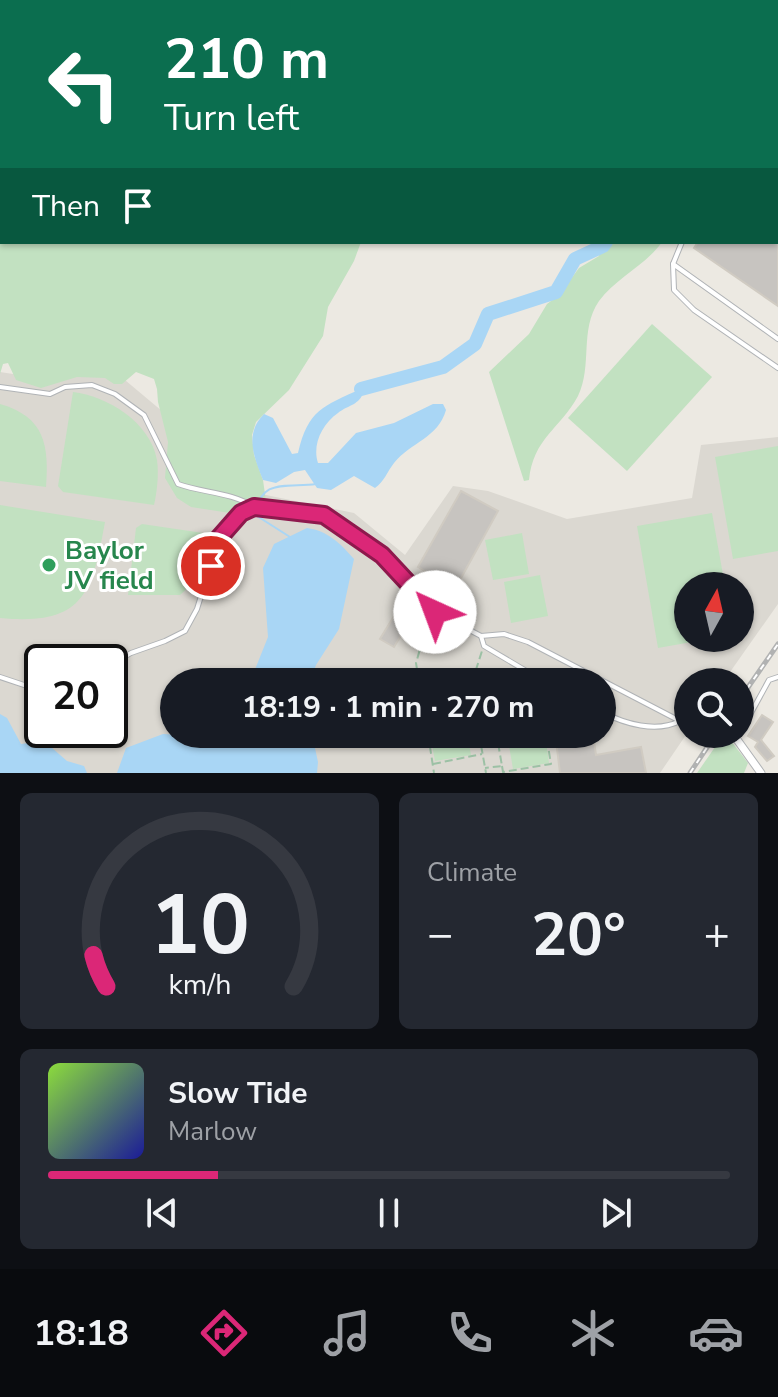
<!DOCTYPE html>
<html lang="en">
<head>
<meta charset="utf-8">
<style>
	body { margin:0; font-family:"Nunito Sans",sans-serif; background:#242831; color:#f1f3f6; height:100vh; display:flex; flex-direction:column; font-size:30px; white-space:nowrap }
	* { box-sizing:border-box; margin:0 }
	p { font-size:26px; color:#9ea1a6 }
	.icon { flex:none; width:44px; height:44px; fill:none; stroke:currentColor; stroke-width:2; stroke-linecap:round; stroke-linejoin:round }
	.map { position:relative; height:773px; overflow:hidden }
	.side { display:flex; flex-direction:column; gap:20px; padding:20px; background:#0d0f14; flex:1 }
	.side>* { flex:none }
	.top-card { position:absolute; left:0px; top:0px; width:778px; height:244px; box-shadow:0 2px 6px #0004; background:#0b6e4f; color:#fff; overflow:hidden }
	.needle { width:52px; rotate:8deg }
	.buttons { position:absolute; left:674px; top:572px; display:grid; gap:16px }
	.buttons a { display:grid; place-items:center; width:80px; height:80px; border-radius:50%; background:#171b24; box-shadow:0 2px 6px #0004; font-size:40px }
	.speed { position:absolute; left:24px; top:644px; display:flex; gap:16px; font-size:40px; font-weight:700; text-align:center }
	.speed>* { display:grid; place-content:center; width:104px; height:104px; border-radius:50%; background:#171b24; box-shadow:0 2px 6px #0004; line-height:1 }
	.speed .limit { border:4px solid #111; border-radius:12px; background:#fff; color:#111 }
	.pin { position:absolute; display:grid; place-items:center; width:68px; height:68px; color:#fff; margin:-34px; border:4px solid #fff; border-radius:50%; box-shadow:0 2px 8px #0007 }
	.me { position:absolute; width:88px; margin:-44px; rotate:317deg; stroke-linejoin:round; filter:drop-shadow(0 0 6px #0008) }
	.turn { display:flex; align-items:center; gap:28px; height:168px; padding:0 32px; font-size:36px }
	.turn .icon { width:104px; height:104px; stroke-width:2.5 }
	.turn b { display:block; font-size:56px; line-height:68px }
	.then { display:flex; align-items:center; height:76px; padding:0 32px; background:#0003; gap:16px; font-size:30px }
	.big { font-size:60px; font-weight:700; line-height:1.1 }
	.side .widget { flex:1; display:flex; flex-direction:column; justify-content:center; gap:12px; min-width:0; padding:0 28px; border-radius:12px; background:#242831 }
	.side .dial { align-items:center; gap:0 }
	.dial svg { height:208px; overflow:visible; fill:none; stroke:#363941; stroke-width:7; stroke-linecap:round; text-anchor:middle }
	.dial text { fill:#f1f3f6; stroke:none }
	.song { display:flex; align-items:center; gap:24px }
	.cover { width:96px; height:96px; border-radius:12px; background:linear-gradient(135deg,hsl(90 70% 55%),hsl(240 70% 35%)) }
	.played { height:8px; border-radius:4px; background:linear-gradient(90deg,#db2777 25%,#363941 25%) }
	.keys { display:flex; justify-content:space-around; direction:ltr }
	.heat { display:flex; justify-content:space-between; align-items:center; font-size:44px; direction:ltr }
	.side .tiles { flex:1; display:grid; gap:20px; grid-template-columns:1fr 1fr }
	.widget:last-child { grid-column:span 2 }
	.trip { position:absolute; left:160px; top:668px; width:456px; height:80px; border-radius:40px; background:#171b24; box-shadow:0 2px 6px #0004; font-weight:700; line-height:80px; text-align:center }
	.tab-bar { display:flex; height:128px; justify-content:space-around; align-items:center; background:#090b0e; color:#9ea1a6 }
	.tab-bar .icon { width:56px; height:56px }
	.tab-bar .active { color:#db2777 }
	.tab-bar b { font-size:36px; color:#f1f3f6 }
	.map>svg:first-child { display:block }
</style>
</head>
<body>
<div class="map">
<svg width="778" height="773" viewBox="0 0 778 773">
	<rect width="100%" height="100%" fill="#ece9e2"/>
	<path fill="#dbd8d1" fill-rule="evenodd" d="M 113,370 L 261,494 L 354,513 L 405,555 L 453,486 L 488,491 L 567,519 L 692,498 L 701,445 L 778,437 L 778,604 L 723,682 L 688,682 L 688,732 L 660,773 L 0,773 L 0,372 L 13,374 ZM 688,586 L 740,586 L 740,638 L 688,638 ZM 42,662 L 110,662 L 110,730 L 42,730 ZM 174,682 L 602,682 L 602,734 L 174,734 Z"/>
	<g fill="#c2e1c1">
		<polygon points="0,0 340,0 340,2 2,2 0,193"/>
		<polygon points="0,242 361,242 354,261 328,307 323,336 289,390 256,422 252,435 254,455 263,480 266,501 251,501 230,513 191,507 177,498 165,478 168,442 158,402 157,389 154,379 136,372 122,384 114,384 105,378 77,377 41,388 16,380 8,363 3,364 0,374"/>
		<path d="M 601,242 L 662,242 C 646,265 616,278 599,301 C 579,330 593,365 578,396 C 561,428 533,438 529,480 L 524,481 L 489,372 L 529,334 L 547,304 L 559,295 L 579,268 L 599,256 Z"/>
		<polygon points="652,324 712,377 627,471 568,418"/>
		<path d="M 73,392 C 107,396 150,422 157,460 C 159,474 157,492 154,505 L 63,492 L 58,486 Z"/>
		<path d="M 0,404 C 45,417 49,445 46,487 L 0,481 Z"/>
		<polygon points="778,446 778,551 733,559 715,457"/>
		<path d="M 0,505 L 105,522 C 92,594 83,626 0,618 Z"/>
		<polygon points="712,513 725,586 688,586 688,638 714,638 658,648 637,526"/>
		<path d="M 142,524 L 210,534 C 207,565 203,574 180,595 L 128,595 L 136,528 Z"/>
		<polygon points="522,533 529,574 493,580 485,540"/>
		<polygon points="540,575 548,616 511,623 504,582"/>
		<polygon points="430,734 467,734 471,755 435,761"/>
		<polygon points="507,734 545,734 549,763 513,769"/>
		<polygon points="722,737 728,737 748,763 744,773 697,773"/>
	</g>
	<g fill="#a9d6f5">
		<path d="M 361,389 L 363,394 C 357,406 348,405 338,413 C 322,424 312,445 318,463 L 328,463 L 356,433 L 394,423 L 433,404 L 443,404 L 446,410 C 438,438 411,442 394,463 C 387,472 384,482 375,488 L 354,476 L 331,490 L 317,488 L 305,470 L 294,472 L 276,483 L 263,480 C 254,457 244,434 264,414 L 273,418 L 292,454 L 298,453 C 308,410 323,406 361,389 Z"/>
		<path d="M 307,528 C 328,531 340,543 354,559 L 339,629 L 316,665 L 310,682 L 250,682 L 268,637 L 263,568 L 274,544 Z"/>
		<polygon points="0,714 7,718 21,744 44,741 67,761 84,766 87,773 0,773"/>
		<path d="M 163,734 C 195,734 218,763 239,734 L 312,734 L 318,762 L 317,773 L 117,773 L 126,748 Z"/>
	</g>
	<g fill="none" stroke-linecap="round" stroke-linejoin="round">
		<path stroke="#a9d6f5" stroke-width="2" d="M 290,537 L 257,516 C 257,477 290,488 316,484"/>
		<g stroke="#a9d6f5" stroke-width="14">
			<polyline points="753,2 753,0"/>
			<polyline points="361,389 443,367 475,344 488,314 556,292 575,259 603,246 606,242"/>
		</g>
	</g>
	<g fill="#c7c4c0" stroke="#d0cbc2" stroke-width="2">
		<polygon points="698,242 778,242 778,306 694,248"/>
		<polygon points="461,491 498,511 455,589 418,567"/>
		<polygon points="397,611 411,619 394,647 380,639"/>
		<polygon points="762,715 773,722 761,740 774,756 767,761 755,747 758,742 748,736"/>
		<polygon points="593,734 596,755 641,747 646,773 560,773 556,740"/>
	</g>
	<g fill="none" stroke-linecap="round" stroke-linejoin="round">
		<defs>
			<g id="service">
				<polyline points="776,108 778,106"/>
				<polyline points="682,242 673,264 778,339"/>
				<polyline points="673,264 674,290 694,310 778,368"/>
				<path d="M 0,387 L 50,394 L 65,387 L 92,385 L 115,394 L 144,415 L 178,484 C 203,493 231,492 254,507"/>
				<polyline points="481,636 484,646 545,682"/>
				<polyline points="110,665 131,653 165,641 185,631 197,609 219,538 241,513 254,507 324,515 382,555 435,612 481,636 504,634 528,642 680,721 688,722"/>
				<polyline points="0,677 42,691"/>
				<path d="M 602,712 C 625,724 656,733 680,721"/>
				<polyline points="740,733 769,680 778,677"/>
			</g>
			<polyline id="minor" points="733,734 761,773"/>
		</defs>
		<use href="#service" stroke="#b0b3b6" stroke-width="6"/>
		<use href="#minor" stroke="#b0b3b6" stroke-width="9"/>
		<g stroke="#9cc1a5" stroke-width="2" stroke-dasharray="8 4" stroke-linecap="butt">
			<polyline points="419,682 416,663 420,649"/>
			<polyline points="472,682 482,651"/>
			<polyline points="428,734 434,773"/>
			<polyline points="479,734 486,773"/>
			<polyline points="480,740 497,737 502,766 485,768"/>
			<polyline points="547,741 554,739 555,734"/>
			<polyline points="433,764 482,754"/>
			<polyline points="502,766 503,772 551,764 546,734"/>
		</g>
		<use href="#service" stroke="#fff" stroke-width="4"/>
		<use href="#minor" stroke="#fff" stroke-width="7"/>
		<defs>
			<g id="rail">
				<polyline points="740,699 778,644"/>
				<polyline points="690,773 716,734"/>
			</g>
		</defs>
		<use href="#rail" stroke="#b1b2b2" stroke-width="5"/>
		<use href="#rail" stroke="#fff" stroke-width="2" stroke-dasharray="6" stroke-linecap="butt"/>
	</g>
	<g fill="none" stroke-linecap="round" stroke-linejoin="round">
		<defs>
			<polyline id="route" points="211,566 219,538 241,513 254,507 324,515 382,555 435,612"/>
		</defs>
		<use href="#route" stroke="#8e194d" stroke-width="20"/>
		<use href="#route" stroke="#db2777" stroke-width="14"/>
	</g>
	<circle fill="#2e9e5b" stroke="#fff" stroke-width="3" cx="49" cy="565" r="8"/>
	<g text-anchor="middle" dominant-baseline="central" stroke-width="6" stroke-linejoin="round" paint-order="stroke">
		<g font-size="26" font-weight="bold" fill="#27864d" stroke="#fff" text-anchor="start">
			<text x="65" y="550">Baylor<tspan x="65" dy="30">JV field</tspan></text>
		</g>
	</g>
</svg>
<div class="buttons">
<a><svg class="needle" viewBox="-14 -14 28 28"><path d="M0-13l5 13h-10z" fill="#e53935"/><path d="M0 13l5-13h-10z" fill="#9ea1a6"/></svg></a>
<a><svg class="icon" aria-label="search" viewBox="0 0 24 24"><circle cx="10" cy="10" r="6"/><path d="M15 15l6 6"/></svg></a>
</div>
<div class="speed"><div class="limit">20</div></div>
<div class="pin" style="left:211px;top:566px;background:#d93025"><svg class="icon" aria-label="arrive" viewBox="0 0 24 24"><path d="M6 21V4h12l-3 4 3 4H6"/></svg></div>
<svg class="me" style="left:435px;top:612px" viewBox="-20 -20 40 40"><circle r="19" fill="#fff"/><path d="M0-13L10 11 0 6-10 11z" fill="#db2777"/></svg>
<div class="trip">18:19 · 1 min · 270 m</div>
<div class="top-card">
<div class="turn"><svg class="icon" aria-label="left" viewBox="0 0 24 24"><path d="M17 20v-9H6M10 6l-5 5 5 5"/></svg><div><b>210 m</b>Turn left</div></div>
<div class="then">Then<svg class="icon" aria-label="arrive" viewBox="0 0 24 24"><path d="M6 21V4h12l-3 4 3 4H6"/></svg></div>
</div>
</div>
<section class="side">
<div class="tiles">
<div class="widget dial"><svg viewBox="0 0 100 80">
<path d="M14 69A42 42 0 1 1 86 69"/>
<path d="M14 69A42 42 0 0 1 9 57" stroke="#db2777"/>
<text x="50" y="56" font-size="32" font-weight="700">10</text>
<text x="50" y="72" font-size="11">km/h</text>
</svg></div>
<div class="widget"><p>Climate</p>
<div class="heat"><a>−</a><b class="big">20°</b><a>+</a></div>
</div>
<div class="widget">
<div class="song"><i class="cover"></i><div><b>Slow Tide</b><p>Marlow</p></div></div>
<div class="played"></div>
<div class="keys"><svg class="icon" aria-label="previous" viewBox="0 0 24 24"><path d="M18 5L8 12l10 7zM5 5v14"/></svg><svg class="icon" aria-label="pause" viewBox="0 0 24 24"><path d="M8 5v14M16 5v14"/></svg><svg class="icon" aria-label="next" viewBox="0 0 24 24"><path d="M6 5l10 7-10 7zM19 5v14"/></svg></div>
</div>
</div>
</section>
<nav class="tab-bar">
<b>18:18</b>
<svg class="icon active" aria-label="directions" viewBox="0 0 24 24"><path d="M12 3l9 9-9 9-9-9zM9 14v-3h6M13 9l2 2-2 2"/></svg>
<svg class="icon" aria-label="music" viewBox="0 0 24 24"><path d="M9 18V5l10-2v13"/><circle cx="6" cy="18" r="3"/><circle cx="16" cy="16" r="3"/></svg>
<svg class="icon" aria-label="phone" viewBox="0 0 24 24"><path d="M5 4h4l2 5-3 2q2 4 5 5l2-3 5 2v4C11 20 4 13 5 4z"/></svg>
<svg class="icon" aria-label="climate" viewBox="0 0 24 24"><path d="M12 3v18M4 7l16 10M4 17L20 7"/></svg>
<svg class="icon" aria-label="car" viewBox="0 0 24 24"><path d="M5 17H2v-5l4-1 3-4h7l3 4 3 1v5h-3M9 17h6M6 11h13"/><circle cx="7" cy="17" r="2"/><circle cx="17" cy="17" r="2"/></svg>
</nav>
</body>
</html>
